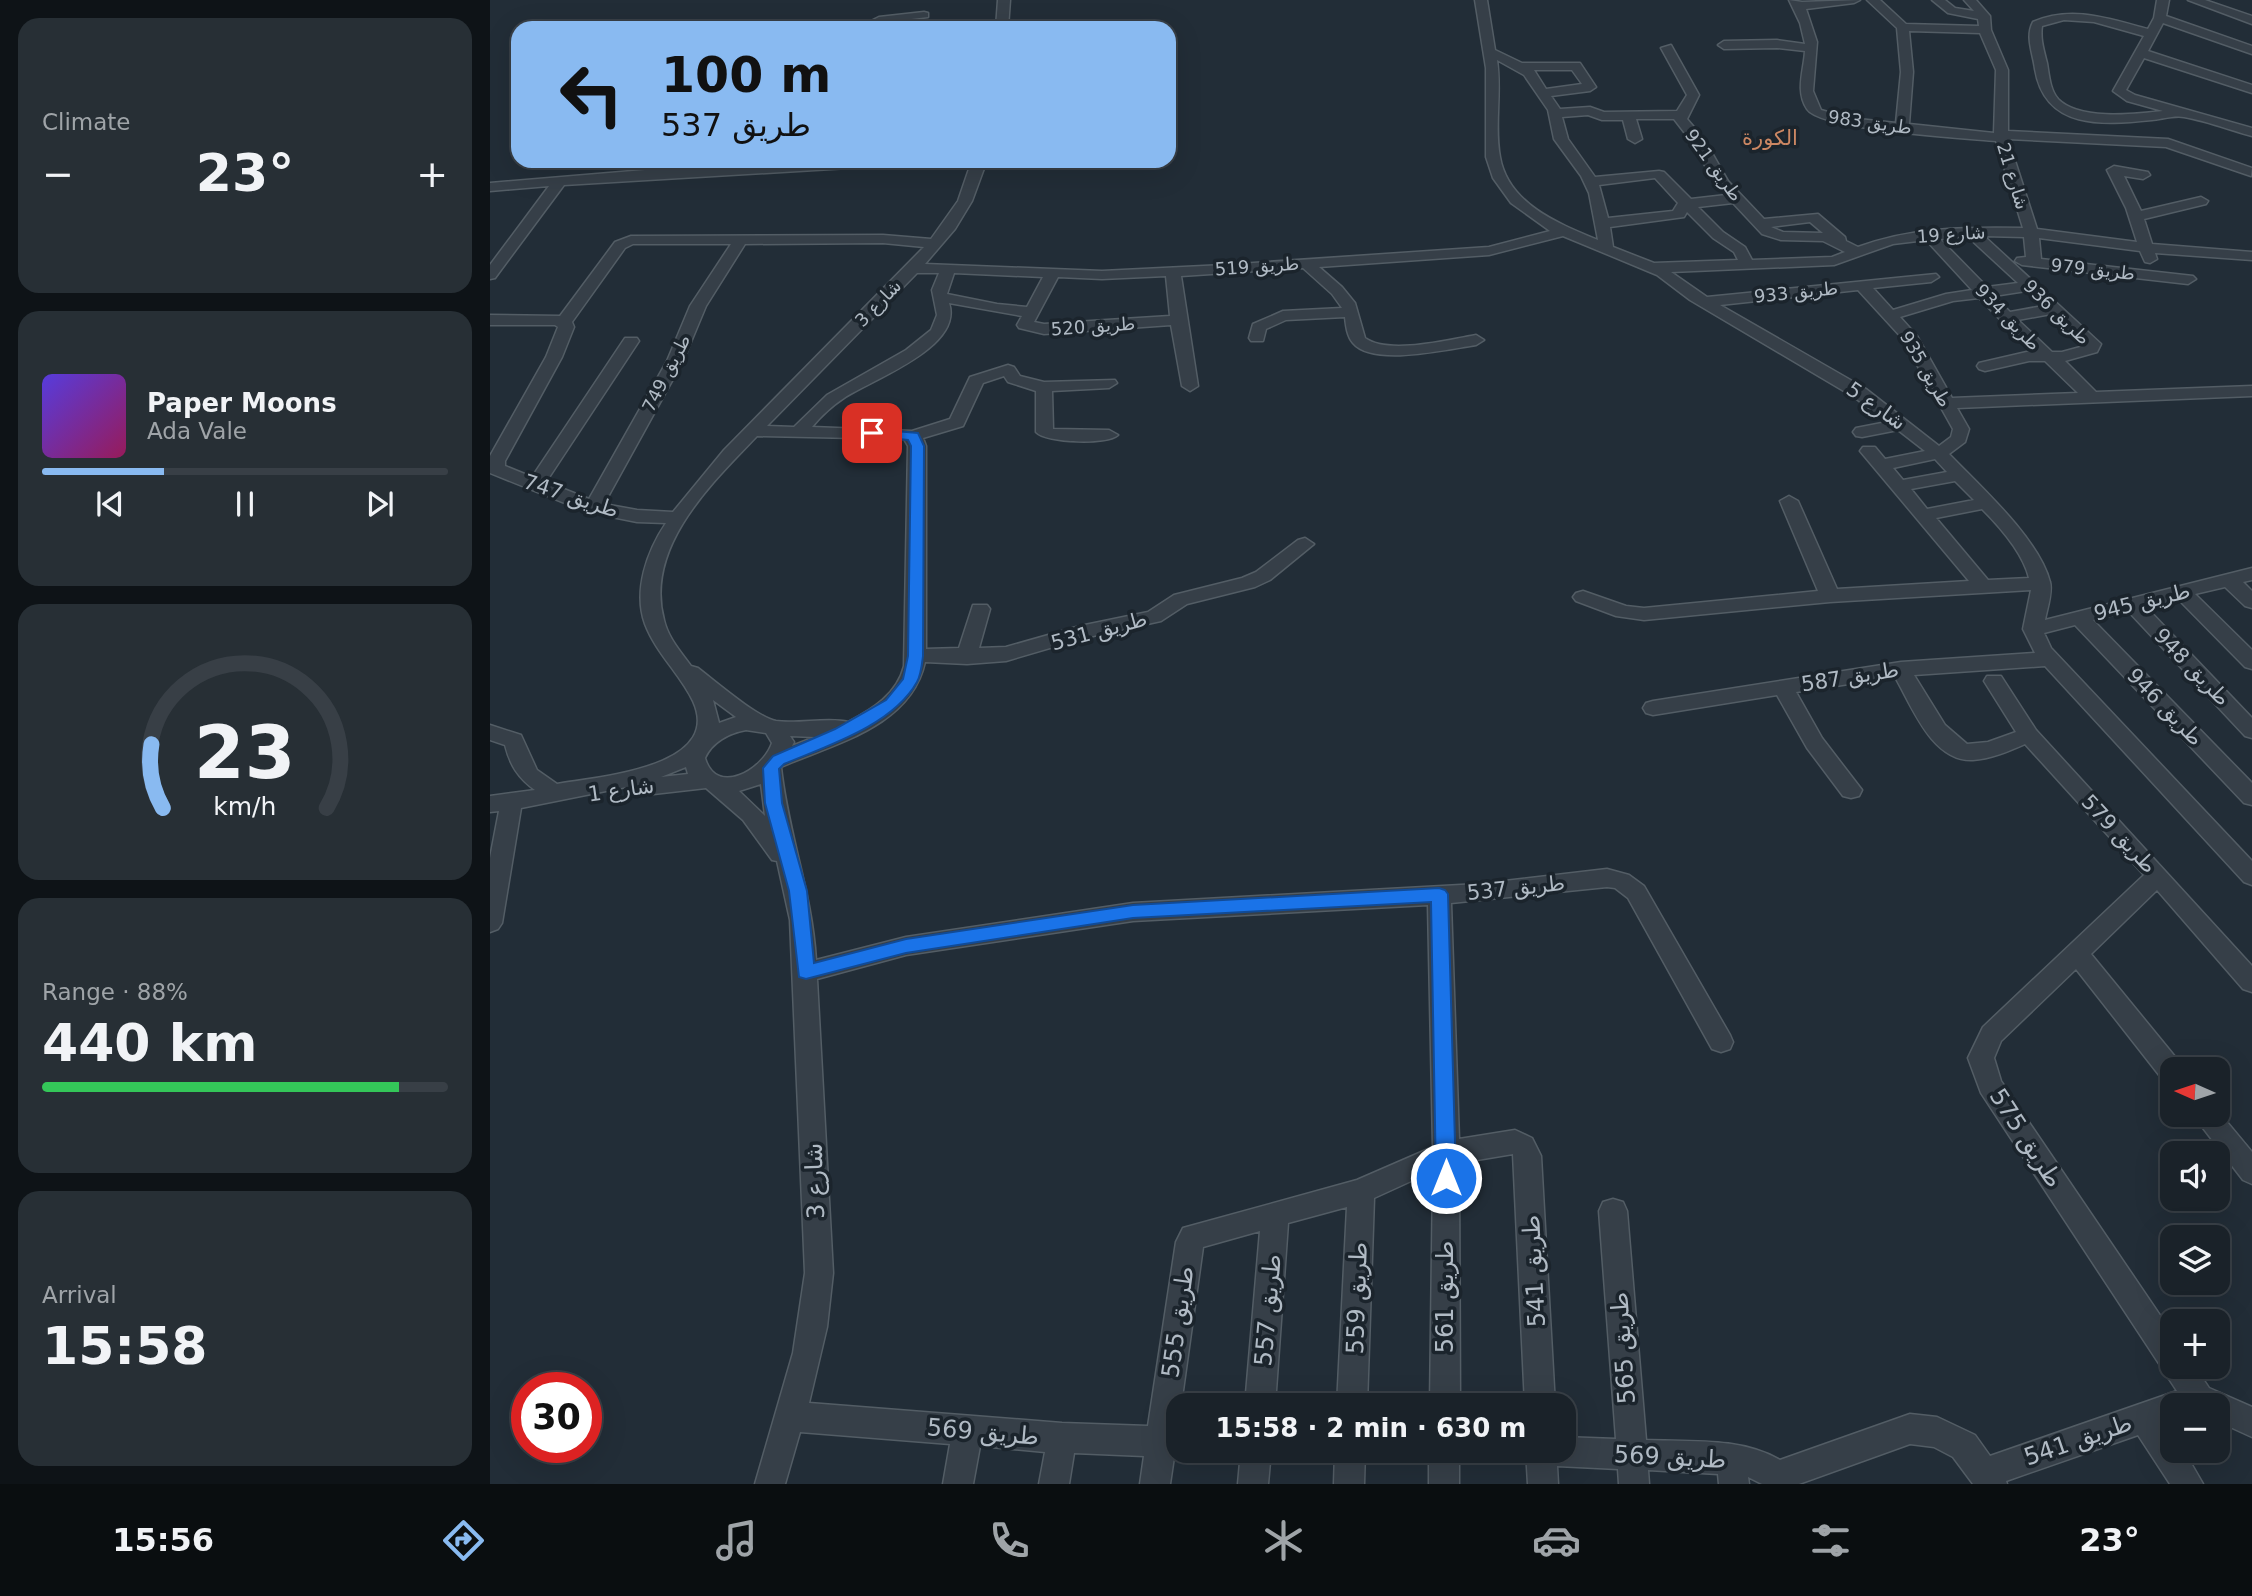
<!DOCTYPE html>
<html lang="en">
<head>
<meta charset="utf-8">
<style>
	body { margin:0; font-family:"DejaVu Sans",Vazirmatn,sans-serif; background:#272f35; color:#f1f3f6; height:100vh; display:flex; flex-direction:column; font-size:26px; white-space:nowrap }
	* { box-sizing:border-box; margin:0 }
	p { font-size:23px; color:#9fa4a8 }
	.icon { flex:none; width:38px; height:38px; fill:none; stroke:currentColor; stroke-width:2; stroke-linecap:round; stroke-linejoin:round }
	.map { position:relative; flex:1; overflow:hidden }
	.side { display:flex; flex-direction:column; gap:18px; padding:18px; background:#0e1317; width:490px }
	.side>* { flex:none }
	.hud { position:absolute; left:21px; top:21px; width:665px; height:147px; border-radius:21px; box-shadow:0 7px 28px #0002,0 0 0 2px #383f46; background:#89baf1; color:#111; overflow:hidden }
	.needle { width:46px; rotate:273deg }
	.tools { position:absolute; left:1670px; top:1057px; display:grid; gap:14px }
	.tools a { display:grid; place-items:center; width:70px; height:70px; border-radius:14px; background:#1a2229; box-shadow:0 7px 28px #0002,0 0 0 2px #383f46; font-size:35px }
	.speed { position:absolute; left:21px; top:1372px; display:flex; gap:14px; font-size:35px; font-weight:700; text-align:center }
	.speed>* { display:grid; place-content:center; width:91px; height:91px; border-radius:50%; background:#1a2229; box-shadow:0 7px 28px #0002,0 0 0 2px #383f46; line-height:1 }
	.speed .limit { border:10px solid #d22; background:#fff; color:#111 }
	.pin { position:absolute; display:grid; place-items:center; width:60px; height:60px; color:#fff; margin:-30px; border-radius:14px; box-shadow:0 4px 10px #0006 }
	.me { position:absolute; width:77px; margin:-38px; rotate:0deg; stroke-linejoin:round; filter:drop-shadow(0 0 5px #0008) }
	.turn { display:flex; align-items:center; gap:24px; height:147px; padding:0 35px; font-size:32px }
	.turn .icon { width:91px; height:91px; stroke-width:2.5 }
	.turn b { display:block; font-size:49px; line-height:60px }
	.big { font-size:52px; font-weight:700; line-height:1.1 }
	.side .widget { flex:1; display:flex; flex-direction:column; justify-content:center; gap:10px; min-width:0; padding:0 24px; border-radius:21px; background:#272f35 }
	.side .dial { align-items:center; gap:0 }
	.dial svg { height:182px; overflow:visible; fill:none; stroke:#383f46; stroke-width:7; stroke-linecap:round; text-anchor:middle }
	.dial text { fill:#f1f3f6; stroke:none }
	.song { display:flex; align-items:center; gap:21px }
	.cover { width:84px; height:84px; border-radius:10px; background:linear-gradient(135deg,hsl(250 70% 55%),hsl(330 70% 35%)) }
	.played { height:7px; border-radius:4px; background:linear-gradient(90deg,#89baf1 30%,#383f46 30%) }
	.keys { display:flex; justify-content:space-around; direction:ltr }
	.heat { display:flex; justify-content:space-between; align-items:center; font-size:38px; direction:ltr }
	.charge { height:10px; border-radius:5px; background:linear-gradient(90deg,#34c759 88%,#383f46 0) }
	.trip { position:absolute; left:676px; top:1393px; width:410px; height:70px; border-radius:21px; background:#1a2229; box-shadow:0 7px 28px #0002,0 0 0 2px #383f46; font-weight:700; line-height:70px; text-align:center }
	.dock { display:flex; height:112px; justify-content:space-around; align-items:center; background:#0a0e10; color:#9fa4a8 }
	.dock .icon { width:49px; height:49px }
	.dock .on { color:#89baf1 }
	.dock b { font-size:32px; color:#f1f3f6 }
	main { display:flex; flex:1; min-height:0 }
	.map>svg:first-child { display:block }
</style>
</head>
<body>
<main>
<section class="side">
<div class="widget"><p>Climate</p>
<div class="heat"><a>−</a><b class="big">23°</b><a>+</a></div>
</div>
<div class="widget">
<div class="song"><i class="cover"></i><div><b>Paper Moons</b><p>Ada Vale</p></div></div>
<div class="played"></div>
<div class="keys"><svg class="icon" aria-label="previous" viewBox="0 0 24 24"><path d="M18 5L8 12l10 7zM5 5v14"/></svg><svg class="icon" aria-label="pause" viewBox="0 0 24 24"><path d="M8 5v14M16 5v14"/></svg><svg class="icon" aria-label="next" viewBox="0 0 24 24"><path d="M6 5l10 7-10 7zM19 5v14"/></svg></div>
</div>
<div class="widget dial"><svg viewBox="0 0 100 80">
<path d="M14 69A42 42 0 1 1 86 69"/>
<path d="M14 69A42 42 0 0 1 9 41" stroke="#89baf1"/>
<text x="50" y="56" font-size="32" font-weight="700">23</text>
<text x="50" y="72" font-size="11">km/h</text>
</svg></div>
<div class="widget"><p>Range · 88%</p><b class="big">440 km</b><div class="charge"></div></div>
<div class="widget"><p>Arrival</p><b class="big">15:58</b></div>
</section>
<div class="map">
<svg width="1762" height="1484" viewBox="0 0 1762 1484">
	<rect width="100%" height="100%" fill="#222d37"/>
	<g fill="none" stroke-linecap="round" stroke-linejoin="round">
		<defs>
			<g id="minor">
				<polygon points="508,0 520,0 518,28 506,28"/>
				<path d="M 985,0 L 997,0 L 1005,50 L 1032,63 L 1090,63 L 1106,87 L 1100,91 L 1061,96 L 1070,109 L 1100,107 L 1114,112 L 1187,111 L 1197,95 L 1171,48 L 1181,45 L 1209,95 L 1197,119 L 1214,139 L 1238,181 L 1274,219 L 1328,214 L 1355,237 L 1356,241 L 1368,247 C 1422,227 1476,227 1533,228 L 1506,141 C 1474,138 1330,130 1317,109 C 1305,91 1314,70 1315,51 L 1287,48 L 1234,49 L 1228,45 L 1234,41 L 1287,40 L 1315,44 L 1310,23 L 1299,0 L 1312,2 L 1370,0 L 1364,3 L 1316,9 L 1327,42 L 1323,91 L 1331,110 L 1359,118 L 1406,123 L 1411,72 L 1407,28 L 1377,0 L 1390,0 L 1416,24 L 1489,26 L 1488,19 L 1458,13 L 1442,0 L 1455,0 L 1465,8 L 1484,11 L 1474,0 L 1486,0 L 1500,16 L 1501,30 L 1518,70 L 1518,131 L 1678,139 L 1762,168 L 1761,176 L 1676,147 L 1518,139 L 1547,229 L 1647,242 L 1636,208 L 1617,170 L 1624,166 L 1658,172 L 1660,175 L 1653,179 L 1634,176 L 1651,211 L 1711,197 L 1718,201 L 1716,204 L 1654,219 L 1662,244 L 1762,252 L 1762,260 L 1665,253 L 1667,259 L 1660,263 L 1655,262 L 1650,251 L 1549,238 L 1551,259 L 1703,276 L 1706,279 L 1698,284 L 1532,265 L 1525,261 L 1527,258 L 1536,257 L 1534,237 L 1494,236 L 1611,344 L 1607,352 L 1575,361 L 1606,392 L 1762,386 L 1762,396 L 1467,408 L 1479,429 L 1475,442 L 1459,454 C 1490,486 1549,539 1560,582 C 1563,592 1557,609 1555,620 L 1762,568 L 1762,580 L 1753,582 L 1762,591 L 1762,608 L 1755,606 L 1735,587 L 1705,594 L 1762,650 L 1762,669 L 1755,667 L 1688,599 L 1656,607 L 1762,718 L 1762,738 L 1755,736 L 1638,611 L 1603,620 L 1762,783 L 1762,805 L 1754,803 L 1585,625 L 1554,633 L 1561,648 L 1762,861 L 1762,885 L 1754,882 L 1555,666 L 1424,675 L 1455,725 L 1477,744 L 1498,742 L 1526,732 L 1494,681 L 1497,676 L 1511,676 L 1546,730 L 1762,966 L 1762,992 L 1753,989 L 1667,890 L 1601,954 L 1691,1064 L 1693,1069 L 1682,1069 L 1682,1083 L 1673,1080 L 1586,969 L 1511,1041 L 1504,1058 L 1511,1081 L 1682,1333 L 1682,1367 L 1705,1367 L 1719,1388 L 1762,1407 L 1762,1437 L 1727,1421 L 1727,1405 L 1682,1405 L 1682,1423 L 1676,1425 L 1682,1433 L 1682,1451 L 1694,1451 L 1713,1484 L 1680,1484 L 1648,1435 L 1516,1481 L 1517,1484 L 1483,1484 L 1463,1457 L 1444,1447 L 1420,1444 L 1309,1484 L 1272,1484 L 1258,1477 L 1259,1484 L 1229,1484 L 1228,1474 L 1158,1470 L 1159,1484 L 1129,1484 L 1128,1469 L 1067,1466 L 1068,1484 L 1038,1484 L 1036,1451 L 1073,1451 L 1073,1437 L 1126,1439 L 1109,1211 L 1113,1202 L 1123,1199 L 1133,1202 L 1137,1211 L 1156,1440 C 1200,1442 1250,1437 1290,1460 L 1420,1414 L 1447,1417 L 1485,1435 L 1500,1456 L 1687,1391 L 1491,1093 L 1478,1058 L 1493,1027 L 1654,875 L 1535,744 C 1519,751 1501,759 1483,760 C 1442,762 1422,706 1405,677 L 1306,692 L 1332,738 L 1372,790 L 1369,796 L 1361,798 L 1353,796 L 1317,748 L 1287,695 L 1163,715 L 1156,713 L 1153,708 L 1156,703 L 1163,701 L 1411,662 L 1545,653 L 1533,629 L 1541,590 L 1340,602 L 1154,620 L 1126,616 L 1086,601 L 1083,597 L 1086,593 L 1093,591 L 1136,606 L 1154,608 L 1328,591 L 1290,501 L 1299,496 L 1308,501 L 1347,589 L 1479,581 L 1370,451 L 1373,447 L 1385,447 L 1395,459 L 1435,451 L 1408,430 L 1372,437 L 1366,436 L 1363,432 L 1366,428 L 1397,422 L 1364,397 L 1200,300 L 1167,275 L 1073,236 L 999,255 L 829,267 L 852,287 L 865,303 L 875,338 C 898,355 958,340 986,335 L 994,340 L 986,345 C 958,349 883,367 863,343 C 857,336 856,326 855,317 L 796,320 L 776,329 L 773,341 L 761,341 L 759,338 L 763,324 L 793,311 L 852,308 L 842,294 L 813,268 L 691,276 L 708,386 L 700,391 L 692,386 L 681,325 L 554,334 L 529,328 L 527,325 L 532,316 L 459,303 C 474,347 383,379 354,398 C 342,406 331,416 322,427 L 422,431 L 460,419 L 480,377 L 518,365 L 524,367 L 530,376 L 554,382 L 625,380 L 627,383 L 619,388 L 562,391 L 563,429 L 619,430 L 628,435 C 618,445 556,443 546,432 L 546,391 L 518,382 L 514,376 L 493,383 L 473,426 L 433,438 L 436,446 L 436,649 L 469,648 L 483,605 L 497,605 L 500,609 L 489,648 L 516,647 L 590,626 L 658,612 L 684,595 L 752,578 L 766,572 L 808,540 L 815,538 L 824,544 L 780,580 L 765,587 L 697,604 L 671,621 L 594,638 L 516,661 L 477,664 L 435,662 C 421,727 343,744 291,767 C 298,834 322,892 326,960 L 416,937 L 643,903 L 989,884 L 1117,869 L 1139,875 L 1154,886 L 1240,1035 L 1243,1042 L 1240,1049 L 1231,1052 L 1222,1049 L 1138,898 L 1125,888 L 1117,887 L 961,903 L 969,1139 L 1025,1130 L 1042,1138 L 1051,1156 L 1065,1405 L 1035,1405 L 1023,1154 L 969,1163 L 970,1405 L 940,1405 L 943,1171 L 884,1198 L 877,1405 L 847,1405 L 857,1207 L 798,1223 L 785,1405 L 755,1405 L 770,1231 L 713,1247 L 691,1405 L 688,1405 L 688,1451 L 699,1451 L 684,1457 L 680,1484 L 650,1484 L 654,1456 L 584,1453 L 579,1484 L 549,1484 L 555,1452 L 490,1446 L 483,1484 L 453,1484 L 460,1444 L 310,1432 L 295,1484 L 265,1484 L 303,1353 L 315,1273 L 300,920 L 287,861 L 282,860 L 253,820 L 216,788 L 146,796 L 138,794 L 136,787 L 31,808 L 12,923 L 8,929 L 0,932 L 0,858 L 9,811 L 0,812 L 0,796 L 45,790 C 28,778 20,765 15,745 L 0,740 L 0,725 L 31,735 L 47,770 L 67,784 C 106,777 234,768 203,701 C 190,674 166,653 155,624 C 143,591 157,551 176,523 L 147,522 L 97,512 L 0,473 L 0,456 L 56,357 L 68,327 L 65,325 L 0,325 L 0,315 L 70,316 L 125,242 L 141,236 L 393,235 L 441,239 L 468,201 L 480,166 L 464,165 L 457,161 L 496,163 L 482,201 L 465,229 L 435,264 L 612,271 L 734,265 L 999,247 L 1060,231 L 1021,203 L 1003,178 L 996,157 L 996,68 ZM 1419,31 L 1490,33 L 1506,70 L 1504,133 L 1419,124 L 1423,72 ZM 1007,60 L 1034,75 L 1058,110 L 1064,139 L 1091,176 L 1099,193 L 1108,240 C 1069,224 1018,204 1010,157 C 1004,126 1012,92 1007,60 ZM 1044,70 L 1082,70 L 1092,84 L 1056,89 ZM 1098,115 L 1112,120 L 1133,120 L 1138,139 L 1145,143 L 1152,139 L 1146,119 L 1184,119 L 1201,141 L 1225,183 L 1236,195 L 1201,199 L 1174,172 L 1169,171 L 1105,177 L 1078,139 L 1072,117 ZM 1165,178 L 1188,203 L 1183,211 L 1118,218 L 1109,185 ZM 1243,203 L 1272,234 L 1291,240 L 1333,241 L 1355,252 L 1342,257 L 1262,260 L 1255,247 L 1233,232 L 1208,207 ZM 1197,212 L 1223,238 L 1244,252 L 1248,260 L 1164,263 L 1123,247 L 1120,227 L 1194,217 ZM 1320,222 L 1333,233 L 1293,232 L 1281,227 ZM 1477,236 L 1528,283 L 1497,287 L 1450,239 ZM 1436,240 L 1482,290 L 1456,294 L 1403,310 L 1383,288 L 1441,282 L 1449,277 L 1446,274 L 1217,297 L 1181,272 L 1344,265 L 1403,244 ZM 393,243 L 434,247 L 234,450 L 183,512 L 147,510 L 114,504 L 193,361 L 216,306 L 255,244 ZM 143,244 L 241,244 L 200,306 L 177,361 L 99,499 L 56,482 L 149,341 L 147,338 L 135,338 L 42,477 L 15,466 L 15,461 L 72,357 L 84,327 L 82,322 L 135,248 ZM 427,273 L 449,273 L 442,290 L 447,315 L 441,330 L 416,350 L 337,395 L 304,427 L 277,426 ZM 464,273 L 553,277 L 537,307 L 507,304 L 457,294 ZM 676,276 L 680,316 L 554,324 L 544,322 L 568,277 L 612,279 ZM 1368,290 L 1412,338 L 1463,429 L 1461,437 L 1449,446 L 1376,389 L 1230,305 ZM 1536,291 L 1553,306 L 1520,312 L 1504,296 ZM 1489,298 L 1541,351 L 1489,363 L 1487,366 L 1489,369 L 1495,371 L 1539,361 L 1555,361 L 1588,393 L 1462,398 L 1427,336 L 1410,317 L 1463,301 ZM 1561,314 L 1595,345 L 1594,346 L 1572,352 L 1562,352 L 1528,320 ZM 267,436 L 414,439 L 418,446 L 414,666 C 407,694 383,709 358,722 C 341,717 307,724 286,721 C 268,718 225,681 208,668 L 201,666 C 191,652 178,638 174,620 C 154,547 222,483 267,436 ZM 1445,459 L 1457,472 L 1413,480 L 1403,468 ZM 1465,481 L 1484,500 L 1437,509 L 1421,489 ZM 1492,509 C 1510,527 1533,553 1539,578 L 1498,580 L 1446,518 ZM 223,700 L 246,717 L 229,723 ZM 256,730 L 276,733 L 282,743 C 273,770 226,797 215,758 C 222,742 239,733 256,730 ZM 300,736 L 325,737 L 302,746 L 304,742 ZM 196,767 L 198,774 L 171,777 ZM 271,784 L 275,816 L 249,791 ZM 938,905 L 943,1147 L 867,1180 L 693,1228 L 686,1242 L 658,1426 L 572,1423 L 319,1403 L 337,1327 L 343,1273 L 327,979 L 416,955 L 643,921 Z"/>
				<path d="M 1667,0 L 1679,0 L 1676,16 L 1762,46 L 1762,54 L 1673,23 L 1658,51 L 1762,85 L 1762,93 L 1654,58 L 1636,90 L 1645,95 L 1762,128 L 1762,136 C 1740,130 1717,121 1694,117 C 1685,115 1672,119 1662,120 C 1613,125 1555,130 1545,69 C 1543,53 1535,37 1543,22 C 1582,5 1619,19 1658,29 L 1664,18 ZM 1574,20 L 1604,22 L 1654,36 L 1623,91 L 1637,101 L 1673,111 C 1645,114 1590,121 1568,99 C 1560,90 1559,75 1557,63 C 1554,51 1550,39 1552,26 Z"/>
				<polygon points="1698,0 1715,0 1762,16 1762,24"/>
				<polygon points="434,12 438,13 438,17 396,22 391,28 379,28 383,20 389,17"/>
				<polygon points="329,161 415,161 408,165 74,185 5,278 0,279 0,265 59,186 0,191 0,183 155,170"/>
				<polygon points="1727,1110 1762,1152 1762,1184 1753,1180 1703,1115 1727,1115"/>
				<polygon points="751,1451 781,1451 778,1484 748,1484"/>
				<polygon points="845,1451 875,1451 874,1484 844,1484"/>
				<rect x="939" y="1451" width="30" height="33"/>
			</g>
		</defs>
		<use href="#minor" stroke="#535d65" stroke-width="3"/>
		<use href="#minor" fill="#363f48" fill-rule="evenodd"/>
	</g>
	<path fill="#1a73e8" stroke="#114b97" stroke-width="2" d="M 382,429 L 428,433 L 434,446 L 433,656 C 432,664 431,675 427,682 C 403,725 337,746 294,764 L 289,769 L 292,803 L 317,891 L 324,963 L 416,939 L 643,905 L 949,888 L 955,890 L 958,894 L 966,1178 L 963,1185 L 956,1187 L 949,1185 L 946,1178 L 941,902 L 643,918 L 416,953 L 316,979 L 309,977 L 299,891 L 275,803 L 273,768 L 283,756 L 345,729 L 396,700 L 413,679 L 418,656 L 421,446 L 418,440 L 377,436 L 377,431 Z"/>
	<g text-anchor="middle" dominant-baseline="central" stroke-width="7" stroke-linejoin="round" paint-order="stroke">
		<g font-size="18" fill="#b0bac4" stroke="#1b242c">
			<text transform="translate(1380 122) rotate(8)">طريق 983</text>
			<text transform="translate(1224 165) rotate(54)">طريق 921</text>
			<text transform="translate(1523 176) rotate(73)">شارع 21</text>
			<text transform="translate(1461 234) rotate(-4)">شارع 19</text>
			<text transform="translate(767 266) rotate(-4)">طريق 519</text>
			<text transform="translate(1603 269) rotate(6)">طريق 979</text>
			<text transform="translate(1306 292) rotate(-6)">طريق 933</text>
			<text transform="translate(388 303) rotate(-46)">شارع 3</text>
			<text transform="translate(1567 312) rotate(44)">طريق 936</text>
			<text transform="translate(1518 317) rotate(46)">طريق 934</text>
			<text transform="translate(603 326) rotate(-4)">طريق 520</text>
			<text transform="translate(1436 369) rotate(60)">طريق 935</text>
			<text transform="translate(176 373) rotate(-63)">طريق 749</text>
		</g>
		<g font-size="21" fill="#cc8763" stroke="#1b242c">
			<text x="1280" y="138">الكورة</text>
		</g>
		<g font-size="21" fill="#b0bac4" stroke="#1b242c">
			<text transform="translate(1386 406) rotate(35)">شارع 5</text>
			<text transform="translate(81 496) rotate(18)">طريق 747</text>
			<text transform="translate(1652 602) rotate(-14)">طريق 945</text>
			<text transform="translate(609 631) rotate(-15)">طريق 531</text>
			<text transform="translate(1702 667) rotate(46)">طريق 948</text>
			<text transform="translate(1360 677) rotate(-9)">طريق 587</text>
			<text transform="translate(1675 707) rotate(46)">طريق 946</text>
			<text transform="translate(131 790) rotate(-8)">شارع 1</text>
			<text transform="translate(1629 834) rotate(47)">طريق 579</text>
			<text transform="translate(1026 888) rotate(-6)">طريق 537</text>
		</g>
		<g font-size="24" fill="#b0bac4" stroke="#1b242c">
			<text transform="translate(1536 1138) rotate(57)">طريق 575</text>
			<text transform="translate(325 1181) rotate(-92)">شارع 3</text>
			<text transform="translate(1044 1271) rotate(-93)">طريق 541</text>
			<text transform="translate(955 1297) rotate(-90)">طريق 561</text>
			<text transform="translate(867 1298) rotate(-88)">طريق 559</text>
			<text transform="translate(778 1310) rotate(-85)">طريق 557</text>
			<text transform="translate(688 1322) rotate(-82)">طريق 555</text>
			<text transform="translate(1133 1348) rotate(-94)">طريق 565</text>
			<text transform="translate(493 1432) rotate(5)">طريق 569</text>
			<text transform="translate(1588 1440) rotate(-19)">طريق 541</text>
			<text transform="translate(1180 1457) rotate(3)">طريق 569</text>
		</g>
	</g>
</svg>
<div class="tools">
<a><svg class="needle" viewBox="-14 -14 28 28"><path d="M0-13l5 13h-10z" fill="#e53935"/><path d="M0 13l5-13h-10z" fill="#9fa4a8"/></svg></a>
<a><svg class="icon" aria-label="sound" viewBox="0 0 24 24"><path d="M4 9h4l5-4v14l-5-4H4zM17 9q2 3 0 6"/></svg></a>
<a><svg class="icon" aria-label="layers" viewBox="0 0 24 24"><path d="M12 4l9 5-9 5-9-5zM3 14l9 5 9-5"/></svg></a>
<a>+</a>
<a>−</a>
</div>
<div class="speed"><div class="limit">30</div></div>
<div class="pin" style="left:382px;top:433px;background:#d93025"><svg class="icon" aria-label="arrive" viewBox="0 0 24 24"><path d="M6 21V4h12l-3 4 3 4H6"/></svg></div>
<svg class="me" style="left:956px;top:1178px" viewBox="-20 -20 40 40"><circle r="17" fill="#1a73e8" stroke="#fff" stroke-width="3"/><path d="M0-11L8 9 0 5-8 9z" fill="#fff"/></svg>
<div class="trip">15:58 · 2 min · 630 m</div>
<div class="hud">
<div class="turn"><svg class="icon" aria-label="left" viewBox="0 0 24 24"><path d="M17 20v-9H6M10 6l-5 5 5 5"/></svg><div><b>100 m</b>طريق 537</div></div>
</div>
</div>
</main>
<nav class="dock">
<b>15:56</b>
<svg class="icon on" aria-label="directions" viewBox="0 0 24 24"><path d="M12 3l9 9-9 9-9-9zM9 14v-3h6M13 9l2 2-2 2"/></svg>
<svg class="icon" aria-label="music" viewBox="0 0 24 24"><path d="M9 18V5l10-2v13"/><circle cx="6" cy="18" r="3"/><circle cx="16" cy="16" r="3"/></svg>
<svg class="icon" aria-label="phone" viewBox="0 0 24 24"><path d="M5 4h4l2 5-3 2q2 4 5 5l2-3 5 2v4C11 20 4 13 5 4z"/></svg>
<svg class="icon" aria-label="climate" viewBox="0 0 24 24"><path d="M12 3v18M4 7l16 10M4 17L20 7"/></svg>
<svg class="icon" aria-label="car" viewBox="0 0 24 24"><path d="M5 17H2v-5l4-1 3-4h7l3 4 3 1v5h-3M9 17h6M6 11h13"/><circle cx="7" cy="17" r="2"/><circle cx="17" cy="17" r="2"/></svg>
<svg class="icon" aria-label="filters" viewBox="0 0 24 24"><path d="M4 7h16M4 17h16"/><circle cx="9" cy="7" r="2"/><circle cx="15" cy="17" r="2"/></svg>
<b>23°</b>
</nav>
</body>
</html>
